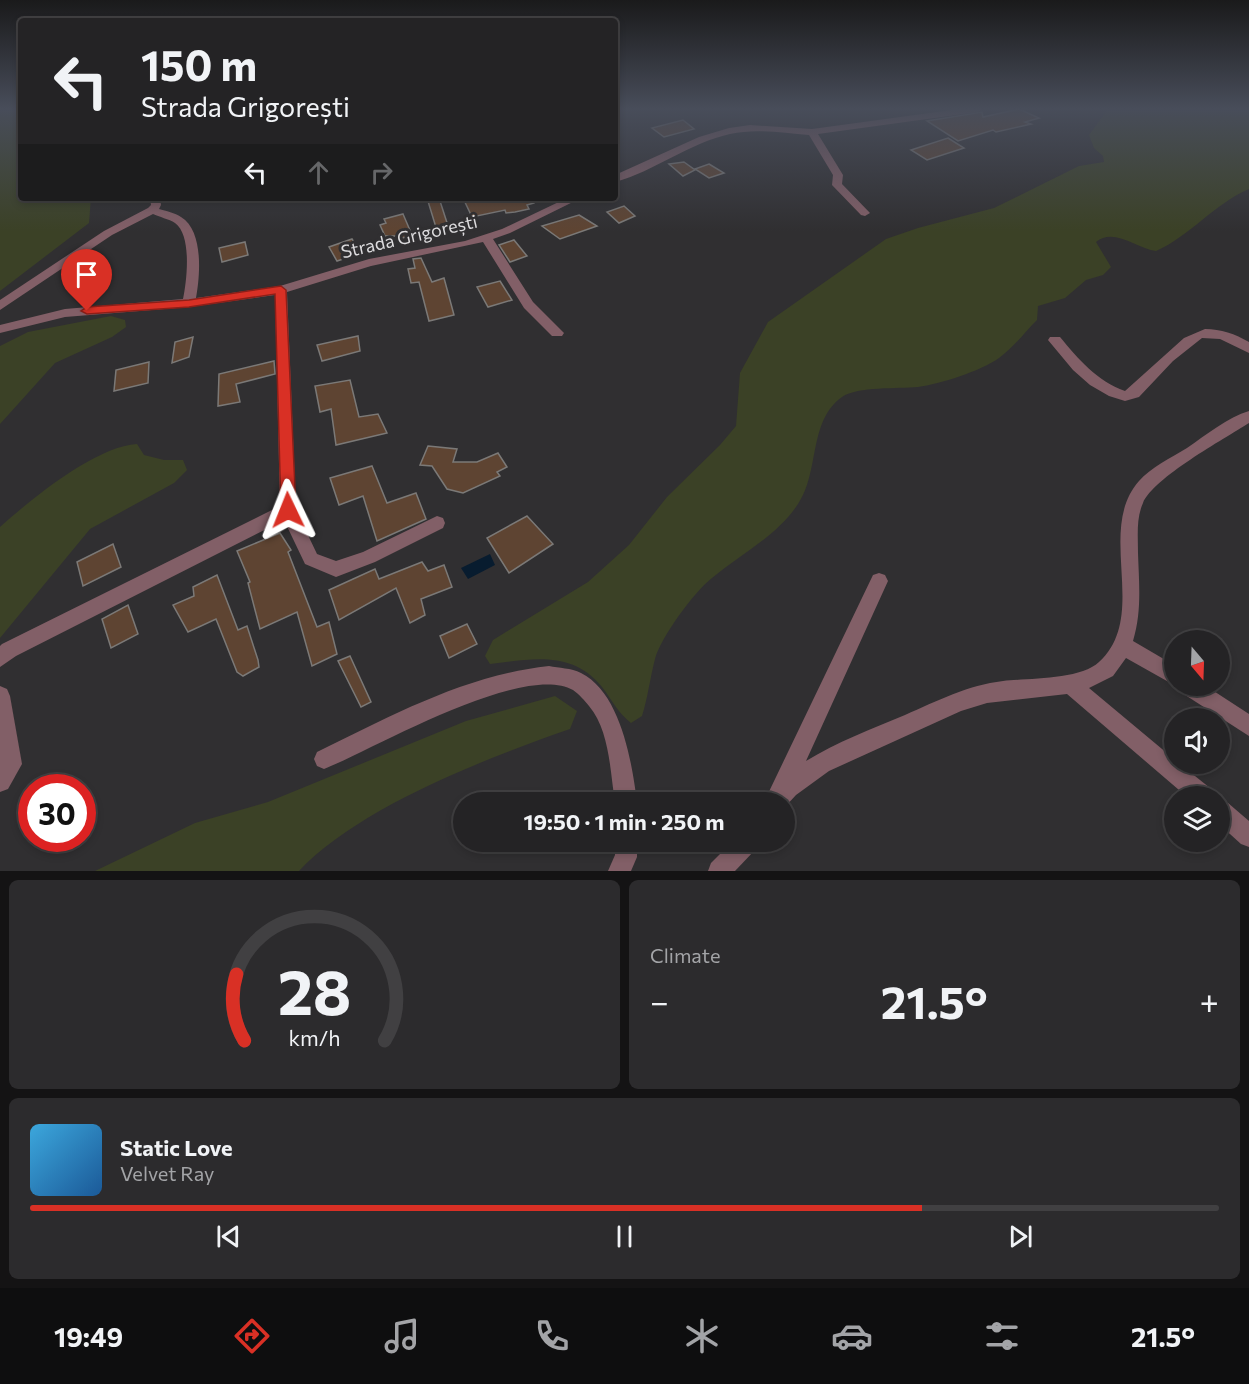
<!DOCTYPE html>
<html lang="en">
<head>
<meta charset="utf-8">
<style>
	body { margin:0; font-family:Commissioner,sans-serif; background:#2c2b2d; color:#f1f3f6; height:100vh; display:flex; flex-direction:column; font-size:22px; white-space:nowrap }
	* { box-sizing:border-box; margin:0 }
	p { font-size:20px; color:#a3a4a7 }
	.icon { flex:none; width:33px; height:33px; fill:none; stroke:currentColor; stroke-width:2; stroke-linecap:round; stroke-linejoin:round }
	.map { position:relative; height:871px; overflow:hidden }
	.details { display:flex; flex-direction:column; gap:9px; padding:9px; background:#141314; flex:1 }
	.details>* { flex:none }
	.hud { position:absolute; left:18px; top:18px; width:600px; height:183px; border-radius:6px; box-shadow:0 3px 9px #0003,0 0 0 2px #414042; background:#242325; color:#f1f3f6; overflow:hidden }
	.needle { width:39px; rotate:161deg }
	.buttons { position:absolute; left:1164px; top:630px; display:grid; gap:12px }
	.buttons a { display:grid; place-items:center; width:66px; height:66px; border-radius:50%; background:#242325; box-shadow:0 3px 9px #0003,0 0 0 2px #414042; font-size:30px }
	.speed { position:absolute; left:18px; top:774px; display:flex; gap:12px; font-size:30px; font-weight:700; text-align:center }
	.speed>* { display:grid; place-content:center; width:78px; height:78px; border-radius:50%; background:#242325; box-shadow:0 3px 9px #0003,0 0 0 2px #414042; line-height:1 }
	.speed .limit { border:9px solid #d22; background:#fff; color:#111 }
	.pin { position:absolute; display:grid; place-items:center; width:51px; height:51px; color:#fff; margin:-62px -26px; border-radius:50% 50% 50% 0; rotate:-45deg; box-shadow:0 0 6px #0007 }
	.pin .icon { rotate:45deg }
	.me { position:absolute; width:66px; margin:-33px; rotate:358deg; stroke-linejoin:round; filter:drop-shadow(0 0 4px #0008) }
	.turn { display:flex; align-items:center; gap:21px; height:126px; padding:0 24px; font-size:27px }
	.turn .icon { width:78px; height:78px; stroke-width:2.5 }
	.turn b { display:block; font-size:42px; line-height:51px }
	.lanes { display:flex; align-items:center; height:57px; padding:0 24px; background:#0003; justify-content:center; gap:30px; direction:ltr }
	.lanes .off { opacity:.35 }
	.big { font-size:45px; font-weight:700; line-height:1.1 }
	.details .tile { flex:1; display:flex; flex-direction:column; justify-content:center; gap:9px; min-width:0; padding:0 21px; border-radius:9px; background:#2c2b2d }
	.details .dial { align-items:center; gap:0 }
	.dial svg { height:156px; overflow:visible; fill:none; stroke:#414042; stroke-width:7; stroke-linecap:round; text-anchor:middle }
	.dial text { fill:#f1f3f6; stroke:none }
	.song { display:flex; align-items:center; gap:18px }
	.cover { width:72px; height:72px; border-radius:9px; background:linear-gradient(135deg,hsl(200 70% 55%),hsl(210 70% 35%)) }
	.played { height:6px; border-radius:3px; background:linear-gradient(90deg,#d93025 75%,#414042 75%) }
	.keys { display:flex; justify-content:space-around; direction:ltr }
	.heat { display:flex; justify-content:space-between; align-items:center; font-size:33px; direction:ltr }
	.details .tiles { flex:1; display:grid; gap:9px; grid-template-columns:1fr 1fr }
	.tile:last-child { grid-column:span 2 }
	.trip { position:absolute; left:453px; top:792px; width:342px; height:60px; border-radius:30px; background:#242325; box-shadow:0 3px 9px #0003,0 0 0 2px #414042; font-weight:700; line-height:60px; text-align:center }
	.dock { display:flex; height:96px; justify-content:space-around; align-items:center; background:#0e0e0f; color:#a3a4a7 }
	.dock .icon { width:42px; height:42px }
	.dock .on { color:#d93025 }
	.dock b { font-size:27px; color:#f1f3f6 }
	.map>svg:first-child { display:block }
</style>
</head>
<body>
<div class="map">
<svg width="1249" height="871" viewBox="0 0 1249 871">
	<rect width="100%" height="100%" fill="#302f31"/>
	<g fill="#3b4126">
		<polygon points="7,109 21,109 21,198 91,198 89,223 0,291 0,112"/>
		<path d="M 1108,109 L 1249,109 L 1249,189 C 1214,204 1190,236 1156,251 C 1137,249 1114,227 1096,242 L 1111,267 L 1103,275 L 1086,280 L 1065,298 L 1038,306 L 1037,320 C 1025,332 1013,348 999,358 C 981,371 940,384 918,387 C 898,389 858,386 842,397 C 808,421 820,472 798,504 C 777,536 741,554 712,578 C 694,592 661,637 655,659 C 650,678 648,697 642,716 L 631,723 C 618,713 612,700 602,687 C 572,650 532,659 490,664 L 485,656 L 493,640 L 588,582 L 629,545 L 667,497 L 720,445 L 736,426 L 740,373 L 768,322 L 886,239 L 918,228 L 994,208 L 1079,166 L 1104,162 L 1103,156 L 1094,148 L 1089,135 Z"/>
		<polygon points="111,316 125,320 126,327 112,337 55,363 0,424 0,346 28,332"/>
		<path d="M 137,444 L 144,455 L 164,460 L 183,460 L 187,470 L 174,483 L 90,529 L 0,638 L 0,527 C 30,500 96,446 137,444 Z"/>
		<path d="M 555,696 L 577,711 L 570,729 C 487,758 359,807 299,871 L 95,871 L 195,823 L 268,802 L 466,721 Z"/>
	</g>
	<polygon fill="#081c2f" points="490,554 495,565 468,579 461,568"/>
	<g fill="#5e4432" stroke="#7b7977" stroke-width="1.5">
		<polygon points="1019,109 1039,118 1025,122 1031,124 996,132 993,130 958,141 927,121 982,112 983,117"/>
		<polygon points="683,120 694,129 664,137 652,128"/>
		<polygon points="948,138 964,148 927,160 911,150"/>
		<polygon points="684,162 695,170 683,176 669,164"/>
		<polygon points="709,164 724,173 709,178 695,169"/>
		<polygon points="427,198 439,198 450,232 438,234"/>
		<polygon points="463,198 533,198 534,203 527,205 529,209 515,212 506,213 505,210 472,217"/>
		<polygon points="624,206 635,216 619,223 607,212"/>
		<polygon points="403,214 412,235 399,239 398,236 385,236 380,225 386,223 384,219"/>
		<polygon points="579,215 597,226 560,239 542,226"/>
		<polygon points="352,239 361,253 337,261 329,247"/>
		<polygon points="514,240 527,256 510,262 499,245"/>
		<polygon points="245,242 248,255 222,262 219,248"/>
		<polygon points="421,258 432,282 444,278 454,315 429,321 419,282 411,283 408,269 415,268 413,259"/>
		<polygon points="500,281 512,300 488,307 477,287"/>
		<polygon points="358,336 360,351 322,361 317,345"/>
		<polygon points="193,337 189,357 172,363 175,342"/>
		<polygon points="274,361 275,374 236,384 240,402 218,406 219,374"/>
		<polygon points="149,362 148,383 114,391 116,370"/>
		<polygon points="350,380 359,417 378,414 387,433 336,445 331,409 320,412 315,386"/>
		<polygon points="428,446 457,449 453,462 477,462 498,453 507,467 497,472 500,476 463,493 447,489 432,466 420,465"/>
		<polygon points="372,466 387,503 416,493 426,519 377,541 363,496 339,505 330,478"/>
		<polygon points="527,516 553,544 509,573 487,538"/>
		<polygon points="280,533 291,550 288,552 317,627 329,622 337,654 312,666 297,612 260,629 248,583 250,582 237,551"/>
		<polygon points="113,544 121,567 83,586 77,562"/>
		<polygon points="422,562 428,571 444,565 452,587 421,599 425,615 410,623 396,588 339,620 329,590 375,569 379,579"/>
		<polygon points="217,575 238,630 247,626 258,660 259,667 243,676 237,672 216,619 188,632 173,605 194,596 193,587"/>
		<polygon points="128,605 138,634 111,648 102,619"/>
		<polygon points="467,624 477,644 449,658 440,636"/>
		<polygon points="350,656 371,702 361,707 338,661"/>
	</g>
	<g fill="none" stroke-linecap="round" stroke-linejoin="round">
		<g fill="#825f67" fill-rule="evenodd">
			<path d="M 959,109 L 983,109 L 978,112 L 818,134 L 843,175 L 842,184 L 870,213 L 865,216 L 861,215 L 832,185 L 833,175 L 809,135 C 783,133 756,128 730,134 C 689,143 655,171 615,182 L 615,175 L 699,137 L 729,128 L 750,125 L 812,129 Z"/>
			<path d="M 150,198 L 160,198 L 161,205 L 159,209 C 166,211 175,213 181,217 C 204,231 200,276 196,298 L 280,286 L 369,259 L 465,241 L 502,229 L 567,198 L 581,198 L 510,233 L 493,239 L 533,302 L 564,333 L 562,336 L 552,336 L 524,308 L 483,242 L 371,266 L 287,292 L 296,510 L 317,554 L 336,561 L 363,552 L 437,516 L 443,518 L 445,523 L 443,528 L 375,562 L 336,577 L 305,564 L 284,520 L 16,656 L 0,667 L 0,646 L 2,644 L 280,506 L 275,295 L 189,307 L 65,317 L 0,333 L 0,325 L 65,309 L 183,299 C 187,280 192,235 175,223 C 169,219 159,217 153,214 L 112,235 L 0,310 L 0,300 L 104,231 L 148,208 L 151,205 Z"/>
			<path d="M 1205,329 C 1221,329 1235,334 1249,342 L 1249,353 L 1220,339 L 1202,338 L 1173,361 L 1139,397 L 1125,401 L 1109,396 L 1090,385 L 1073,370 L 1048,340 L 1050,337 L 1060,337 C 1078,359 1097,381 1125,391 L 1184,338 Z"/>
			<path d="M 1249,411 L 1249,423 C 1224,439 1153,478 1143,503 C 1136,518 1138,537 1138,553 C 1139,583 1142,612 1133,641 L 1174,665 L 1174,685 L 1126,658 L 1113,676 L 1089,688 L 1174,759 L 1174,764 L 1180,764 L 1210,788 L 1213,796 L 1186,796 L 1067,694 L 987,703 L 961,711 L 829,771 L 796,795 L 784,808 L 784,802 L 764,802 L 873,575 L 879,573 L 885,575 L 888,581 L 806,761 C 837,742 871,729 905,715 C 937,701 968,685 1003,681 C 1028,678 1080,680 1099,662 C 1150,615 1095,531 1139,481 C 1150,468 1172,457 1187,448 C 1206,435 1228,417 1249,411 Z"/>
			<path d="M 549,666 C 559,668 571,668 581,673 C 621,693 632,763 637,802 L 615,802 C 610,772 610,731 589,706 C 585,701 579,694 573,690 C 522,662 374,749 324,769 L 317,766 L 314,759 L 317,752 C 391,716 465,675 549,666 Z"/>
			<polygon points="0,686 7,689 10,696 22,764 8,789 0,792"/>
			<polygon points="1179,686 1206,686 1249,714 1249,736 1182,693"/>
			<polygon points="1220,800 1228,803 1249,821 1249,847 1241,844 1220,825"/>
			<polygon points="615,842 637,842 637,857 631,871 608,871 615,855"/>
			<polygon points="732,842 758,842 755,850 735,871 708,871 711,863"/>
		</g>
	</g>
	<linearGradient id="sky" x2="0" y2="1"><stop stop-color="#1a1a1b"/><stop offset="0.47" stop-color="#484d5a"/><stop offset="1" stop-color="#484d5a" stop-opacity="0"/></linearGradient>
	<rect width="1249" height="231" fill="url(#sky)"/>
	<polygon fill="#d93025" stroke="#8d1f18" stroke-width="1.5" points="281,286 286,290 296,510 288,517 281,510 275,294 189,307 87,314 81,311 87,307 189,300"/>
	<g text-anchor="middle" dominant-baseline="central" stroke-width="6" stroke-linejoin="round" paint-order="stroke">
		<g font-size="18" fill="#dddcde" stroke="#302f31">
			<text transform="translate(409 236) rotate(-13)">Strada Grigorești</text>
		</g>
	</g>
</svg>
<div class="buttons">
<a><svg class="needle" viewBox="-14 -14 28 28"><path d="M0-13l5 13h-10z" fill="#e53935"/><path d="M0 13l5-13h-10z" fill="#a3a4a7"/></svg></a>
<a><svg class="icon" aria-label="sound" viewBox="0 0 24 24"><path d="M4 9h4l5-4v14l-5-4H4zM17 9q2 3 0 6"/></svg></a>
<a><svg class="icon" aria-label="layers" viewBox="0 0 24 24"><path d="M12 4l9 5-9 5-9-5zM3 14l9 5 9-5"/></svg></a>
</div>
<div class="speed"><div class="limit">30</div></div>
<div class="pin" style="left:87px;top:311px;background:#d93025"><svg class="icon" aria-label="arrive" viewBox="0 0 24 24"><path d="M6 21V4h12l-3 4 3 4H6"/></svg></div>
<svg class="me" style="left:288px;top:510px" viewBox="-20 -20 40 40"><path d="M0-17L14 15 0 8-14 15z" fill="#d93025" stroke="#fff" stroke-width="4"/></svg>
<div class="trip">19:50 · 1 min · 250 m</div>
<div class="hud">
<div class="turn"><svg class="icon" aria-label="left" viewBox="0 0 24 24"><path d="M17 20v-9H6M10 6l-5 5 5 5"/></svg><div><b>150 m</b>Strada Grigorești</div></div>
<div class="lanes"><svg class="icon" aria-label="left" viewBox="0 0 24 24"><path d="M17 20v-9H6M10 6l-5 5 5 5"/></svg><svg class="icon off" aria-label="ahead" viewBox="0 0 24 24"><path d="M12 20V5M6 11l6-6 6 6"/></svg><svg class="icon off" aria-label="right" viewBox="0 0 24 24"><path d="M7 20v-9h11M14 6l5 5-5 5"/></svg></div>
</div>
</div>
<section class="details">
<div class="tiles">
<div class="tile dial"><svg viewBox="0 0 100 80">
<path d="M14 69A42 42 0 1 1 86 69"/>
<path d="M14 69A42 42 0 0 1 10 35" stroke="#d93025"/>
<text x="50" y="56" font-size="32" font-weight="700">28</text>
<text x="50" y="72" font-size="11">km/h</text>
</svg></div>
<div class="tile"><p>Climate</p>
<div class="heat"><a>−</a><b class="big">21.5°</b><a>+</a></div>
</div>
<div class="tile">
<div class="song"><i class="cover"></i><div><b>Static Love</b><p>Velvet Ray</p></div></div>
<div class="played"></div>
<div class="keys"><svg class="icon" aria-label="previous" viewBox="0 0 24 24"><path d="M18 5L8 12l10 7zM5 5v14"/></svg><svg class="icon" aria-label="pause" viewBox="0 0 24 24"><path d="M8 5v14M16 5v14"/></svg><svg class="icon" aria-label="next" viewBox="0 0 24 24"><path d="M6 5l10 7-10 7zM19 5v14"/></svg></div>
</div>
</div>
</section>
<nav class="dock">
<b>19:49</b>
<svg class="icon on" aria-label="directions" viewBox="0 0 24 24"><path d="M12 3l9 9-9 9-9-9zM9 14v-3h6M13 9l2 2-2 2"/></svg>
<svg class="icon" aria-label="music" viewBox="0 0 24 24"><path d="M9 18V5l10-2v13"/><circle cx="6" cy="18" r="3"/><circle cx="16" cy="16" r="3"/></svg>
<svg class="icon" aria-label="phone" viewBox="0 0 24 24"><path d="M5 4h4l2 5-3 2q2 4 5 5l2-3 5 2v4C11 20 4 13 5 4z"/></svg>
<svg class="icon" aria-label="climate" viewBox="0 0 24 24"><path d="M12 3v18M4 7l16 10M4 17L20 7"/></svg>
<svg class="icon" aria-label="car" viewBox="0 0 24 24"><path d="M5 17H2v-5l4-1 3-4h7l3 4 3 1v5h-3M9 17h6M6 11h13"/><circle cx="7" cy="17" r="2"/><circle cx="17" cy="17" r="2"/></svg>
<svg class="icon" aria-label="filters" viewBox="0 0 24 24"><path d="M4 7h16M4 17h16"/><circle cx="9" cy="7" r="2"/><circle cx="15" cy="17" r="2"/></svg>
<b>21.5°</b>
</nav>
</body>
</html>
